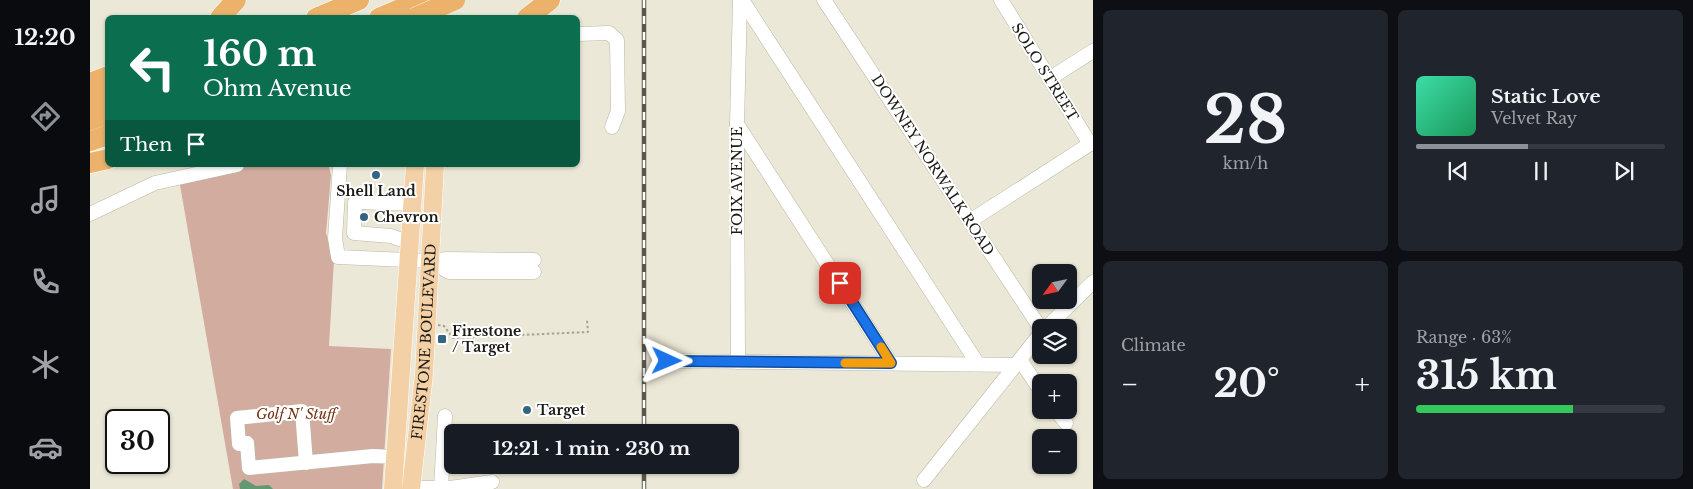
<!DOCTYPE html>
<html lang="en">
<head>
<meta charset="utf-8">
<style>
	body { margin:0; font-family:"Libre Baskerville",serif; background:#20242c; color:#f1f3f6; height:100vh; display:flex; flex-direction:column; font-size:19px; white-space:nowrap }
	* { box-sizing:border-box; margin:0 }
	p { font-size:16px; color:#9ea1a6 }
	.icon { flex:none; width:28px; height:28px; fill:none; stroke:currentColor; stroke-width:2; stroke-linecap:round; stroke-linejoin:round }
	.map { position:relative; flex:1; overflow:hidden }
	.details { display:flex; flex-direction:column; gap:10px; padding:10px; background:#0d0f14; width:600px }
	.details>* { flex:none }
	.banner { position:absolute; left:15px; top:15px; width:475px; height:152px; border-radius:8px; box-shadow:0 1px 4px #0004; background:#0b6e4f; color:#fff; overflow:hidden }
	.needle { width:32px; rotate:237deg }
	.tools { position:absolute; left:942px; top:264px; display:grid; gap:10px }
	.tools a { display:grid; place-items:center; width:45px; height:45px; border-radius:8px; background:#171b24; box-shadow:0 1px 4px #0004; font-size:25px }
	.speed { position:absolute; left:15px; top:409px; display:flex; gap:10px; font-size:25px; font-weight:700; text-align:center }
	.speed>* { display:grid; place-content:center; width:65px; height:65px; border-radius:50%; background:#171b24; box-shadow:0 1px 4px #0004; line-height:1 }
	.speed .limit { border:2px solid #111; border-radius:8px; background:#fff; color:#111 }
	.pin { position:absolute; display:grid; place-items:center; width:42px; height:42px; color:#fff; margin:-21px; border-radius:10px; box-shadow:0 2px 8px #0006 }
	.me { position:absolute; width:55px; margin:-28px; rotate:91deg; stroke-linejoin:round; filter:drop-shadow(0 0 4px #0008) }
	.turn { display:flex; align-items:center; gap:18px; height:105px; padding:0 15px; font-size:22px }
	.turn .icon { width:65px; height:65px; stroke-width:2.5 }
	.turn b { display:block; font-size:35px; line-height:42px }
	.then { display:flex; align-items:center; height:48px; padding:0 15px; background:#0003; gap:10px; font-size:19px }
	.big { font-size:38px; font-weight:700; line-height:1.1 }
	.details .tile { flex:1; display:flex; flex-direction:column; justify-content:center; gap:8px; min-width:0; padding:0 18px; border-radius:8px; background:#20242c }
	.details .dial { align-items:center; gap:0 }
	.dial b { font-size:65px; line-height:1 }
	.song { display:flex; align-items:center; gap:15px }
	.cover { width:60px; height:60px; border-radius:8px; background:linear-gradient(135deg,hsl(160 70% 55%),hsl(150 70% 35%)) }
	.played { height:5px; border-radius:2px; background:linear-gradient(90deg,#8c9099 45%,#363941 45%) }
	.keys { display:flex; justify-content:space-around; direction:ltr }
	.heat { display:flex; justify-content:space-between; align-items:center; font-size:28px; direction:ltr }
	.charge { height:8px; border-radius:4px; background:linear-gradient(90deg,#34c759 63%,#363941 0) }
	.details .tiles { flex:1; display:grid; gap:10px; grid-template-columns:repeat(2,1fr) }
	.trip { position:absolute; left:354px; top:424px; width:295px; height:50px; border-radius:8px; background:#171b24; box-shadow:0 1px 4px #0004; font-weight:700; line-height:50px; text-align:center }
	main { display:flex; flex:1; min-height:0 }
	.dock { display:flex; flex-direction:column; width:90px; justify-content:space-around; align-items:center; background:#090b0e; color:#9ea1a6 }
	.dock .icon { width:35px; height:35px }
	.dock .selected { color:#8c9099 }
	.dock b { font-size:22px; color:#f1f3f6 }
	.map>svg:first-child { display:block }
</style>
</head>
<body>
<main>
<nav class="dock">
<b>12:20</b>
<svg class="icon selected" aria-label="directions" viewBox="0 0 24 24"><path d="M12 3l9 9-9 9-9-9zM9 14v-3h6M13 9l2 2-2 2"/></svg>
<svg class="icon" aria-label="music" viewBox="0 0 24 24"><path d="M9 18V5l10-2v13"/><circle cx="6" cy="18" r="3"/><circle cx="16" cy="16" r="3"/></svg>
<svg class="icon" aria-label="phone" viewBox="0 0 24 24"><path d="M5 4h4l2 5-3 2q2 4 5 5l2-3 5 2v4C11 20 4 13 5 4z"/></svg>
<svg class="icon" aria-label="climate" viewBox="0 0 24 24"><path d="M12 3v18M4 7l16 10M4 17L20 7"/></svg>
<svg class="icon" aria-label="car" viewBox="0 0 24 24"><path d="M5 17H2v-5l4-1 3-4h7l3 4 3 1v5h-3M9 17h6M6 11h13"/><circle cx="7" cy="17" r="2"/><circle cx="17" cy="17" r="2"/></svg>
</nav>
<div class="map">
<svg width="1003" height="489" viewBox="0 0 1003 489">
	<rect width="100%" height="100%" fill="#ece8d7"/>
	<polygon fill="#d2ac9e" points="161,165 239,167 241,175 236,233 244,260 239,346 301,349 292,489 143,489 90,185 93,180"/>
	<polygon fill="#639873" points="154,479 166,486 179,485 183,489 150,489 149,484"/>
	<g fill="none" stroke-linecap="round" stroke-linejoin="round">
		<defs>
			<g id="minor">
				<polyline points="652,0 888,364"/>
				<polyline points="734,0 951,329"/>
				<polyline points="911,0 1000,144"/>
				<polyline points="488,34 519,33 527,40 528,111 522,127"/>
				<polyline points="959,79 1003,51"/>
				<polyline points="647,124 801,363"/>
				<polyline points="250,165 245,238 248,257 340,261 357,259 444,260"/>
				<polyline points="0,214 65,183 147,165"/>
				<polyline points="880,221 1003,142"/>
				<polyline points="320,243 301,236 264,233 265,202 323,204"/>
				<polyline points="340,261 359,272 444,272"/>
				<polyline points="956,328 1003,282"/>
				<polyline points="930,360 951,391"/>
				<polyline points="577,361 926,365"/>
				<polyline points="648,362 647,124 650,0"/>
				<polyline points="966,410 976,423"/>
				<polyline points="216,463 212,411 147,418 149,444 157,443 159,468 283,456 305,457"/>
				<polyline points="834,480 951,333"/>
				<polyline points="322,488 360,488 402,482"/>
				<polyline points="351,488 355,416"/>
			</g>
			<g id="major">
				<polyline points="303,489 325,165"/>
				<path id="s1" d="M 321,489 L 334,374 L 345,165"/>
			</g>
			<g id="highway">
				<polyline points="130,18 146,0"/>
				<polyline points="226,18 269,0"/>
				<polyline points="289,18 331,0"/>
				<polyline points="437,18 460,0"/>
				<polyline points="0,83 18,76"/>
				<polyline points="0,101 18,95"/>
				<polyline points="0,120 18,114"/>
				<polyline points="0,141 18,135"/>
				<polyline points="0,163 18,159"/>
			</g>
		</defs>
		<use href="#minor" stroke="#bbb7a6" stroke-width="15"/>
		<use href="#major" stroke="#fff" stroke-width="19"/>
		<use href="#highway" stroke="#fff" stroke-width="21"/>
		<polyline stroke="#a5a295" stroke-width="2" stroke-dasharray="2.5 2.5" stroke-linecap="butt" points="348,325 354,326 363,338 498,332 497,320"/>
		<use href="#minor" stroke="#fff" stroke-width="14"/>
		<use href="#major" stroke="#f4d0a6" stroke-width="18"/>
		<use href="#highway" stroke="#ecb16b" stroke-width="20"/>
		<defs>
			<g id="rail">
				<polyline points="554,0 554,432"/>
				<polyline points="554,465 554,489"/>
			</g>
		</defs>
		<use href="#rail" stroke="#59574e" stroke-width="4.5"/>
		<use href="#rail" stroke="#fff" stroke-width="2.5" stroke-dasharray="8" stroke-linecap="butt"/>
		<defs>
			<polyline id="highway-bridge" points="324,18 365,0"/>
		</defs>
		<use href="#highway-bridge" stroke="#fff" stroke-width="21" stroke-linecap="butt"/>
		<use href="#highway-bridge" stroke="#ecb16b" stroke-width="20"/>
	</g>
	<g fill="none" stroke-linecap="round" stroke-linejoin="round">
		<defs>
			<polyline id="route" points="577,361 801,363 750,283"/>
		</defs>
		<use href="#route" stroke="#114b97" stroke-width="12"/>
		<use href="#route" stroke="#1a73e8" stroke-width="9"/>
		<polyline stroke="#f59e0b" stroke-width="9" points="755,363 801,363 791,347"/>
	</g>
	<g fill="#336482" stroke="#fff" stroke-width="2">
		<circle cx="286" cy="175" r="5"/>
		<circle cx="274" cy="217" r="5"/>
		<rect x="347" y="334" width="10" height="10" rx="2.5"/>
		<circle cx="437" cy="410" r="5"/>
	</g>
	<g text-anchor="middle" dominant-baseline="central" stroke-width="4" stroke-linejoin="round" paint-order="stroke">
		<g font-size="14" fill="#1b1a14" stroke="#fff">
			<text transform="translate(955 72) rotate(58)">SOLO STREET</text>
			<text transform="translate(843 165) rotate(57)">DOWNEY NORWALK ROAD</text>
			<text transform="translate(647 181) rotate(-90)">FOIX AVENUE</text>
			<text stroke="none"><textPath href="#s1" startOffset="148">FIRESTONE BOULEVARD</textPath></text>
		</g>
		<g font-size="14" font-weight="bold" fill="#1b1a14" stroke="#fff" text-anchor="start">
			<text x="286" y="191" text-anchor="middle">Shell Land</text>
			<text x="284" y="217">Chevron</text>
			<text x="362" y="331">Firestone<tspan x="362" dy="16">/ Target</tspan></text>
			<text x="447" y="410">Target</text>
		</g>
		<g font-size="14" font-style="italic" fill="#752e0f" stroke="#fff">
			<text x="206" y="414">Golf N' Stuff</text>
		</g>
	</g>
</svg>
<div class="tools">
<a><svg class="needle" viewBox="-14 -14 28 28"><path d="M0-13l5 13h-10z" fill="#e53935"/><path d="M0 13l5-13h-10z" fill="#9ea1a6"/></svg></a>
<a><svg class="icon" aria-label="layers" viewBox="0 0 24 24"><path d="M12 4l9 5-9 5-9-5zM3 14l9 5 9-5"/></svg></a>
<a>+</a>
<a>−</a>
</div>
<div class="speed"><div class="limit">30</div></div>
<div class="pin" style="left:750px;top:283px;background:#d93025"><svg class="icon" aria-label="arrive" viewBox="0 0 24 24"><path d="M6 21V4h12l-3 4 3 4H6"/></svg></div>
<svg class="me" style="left:577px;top:361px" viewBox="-20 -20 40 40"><path d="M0-17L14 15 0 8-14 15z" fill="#1a73e8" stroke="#fff" stroke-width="4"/></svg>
<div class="trip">12:21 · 1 min · 230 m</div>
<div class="banner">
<div class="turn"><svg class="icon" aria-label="left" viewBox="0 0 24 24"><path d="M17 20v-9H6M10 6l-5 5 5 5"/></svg><div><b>160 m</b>Ohm Avenue</div></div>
<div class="then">Then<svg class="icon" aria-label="arrive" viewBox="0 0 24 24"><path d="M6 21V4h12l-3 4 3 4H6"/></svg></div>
</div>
</div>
<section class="details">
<div class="tiles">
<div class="tile dial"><b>28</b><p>km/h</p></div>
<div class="tile">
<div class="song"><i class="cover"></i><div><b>Static Love</b><p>Velvet Ray</p></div></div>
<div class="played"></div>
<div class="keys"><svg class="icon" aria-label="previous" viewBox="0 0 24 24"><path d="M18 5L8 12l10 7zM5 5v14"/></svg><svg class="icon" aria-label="pause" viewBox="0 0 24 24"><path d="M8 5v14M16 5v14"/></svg><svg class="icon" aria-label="next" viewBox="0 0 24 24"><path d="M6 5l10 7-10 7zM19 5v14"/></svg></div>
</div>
<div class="tile"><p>Climate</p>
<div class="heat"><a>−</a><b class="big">20°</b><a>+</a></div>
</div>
<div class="tile"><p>Range · 63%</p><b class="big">315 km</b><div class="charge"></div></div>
</div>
</section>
</main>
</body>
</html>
